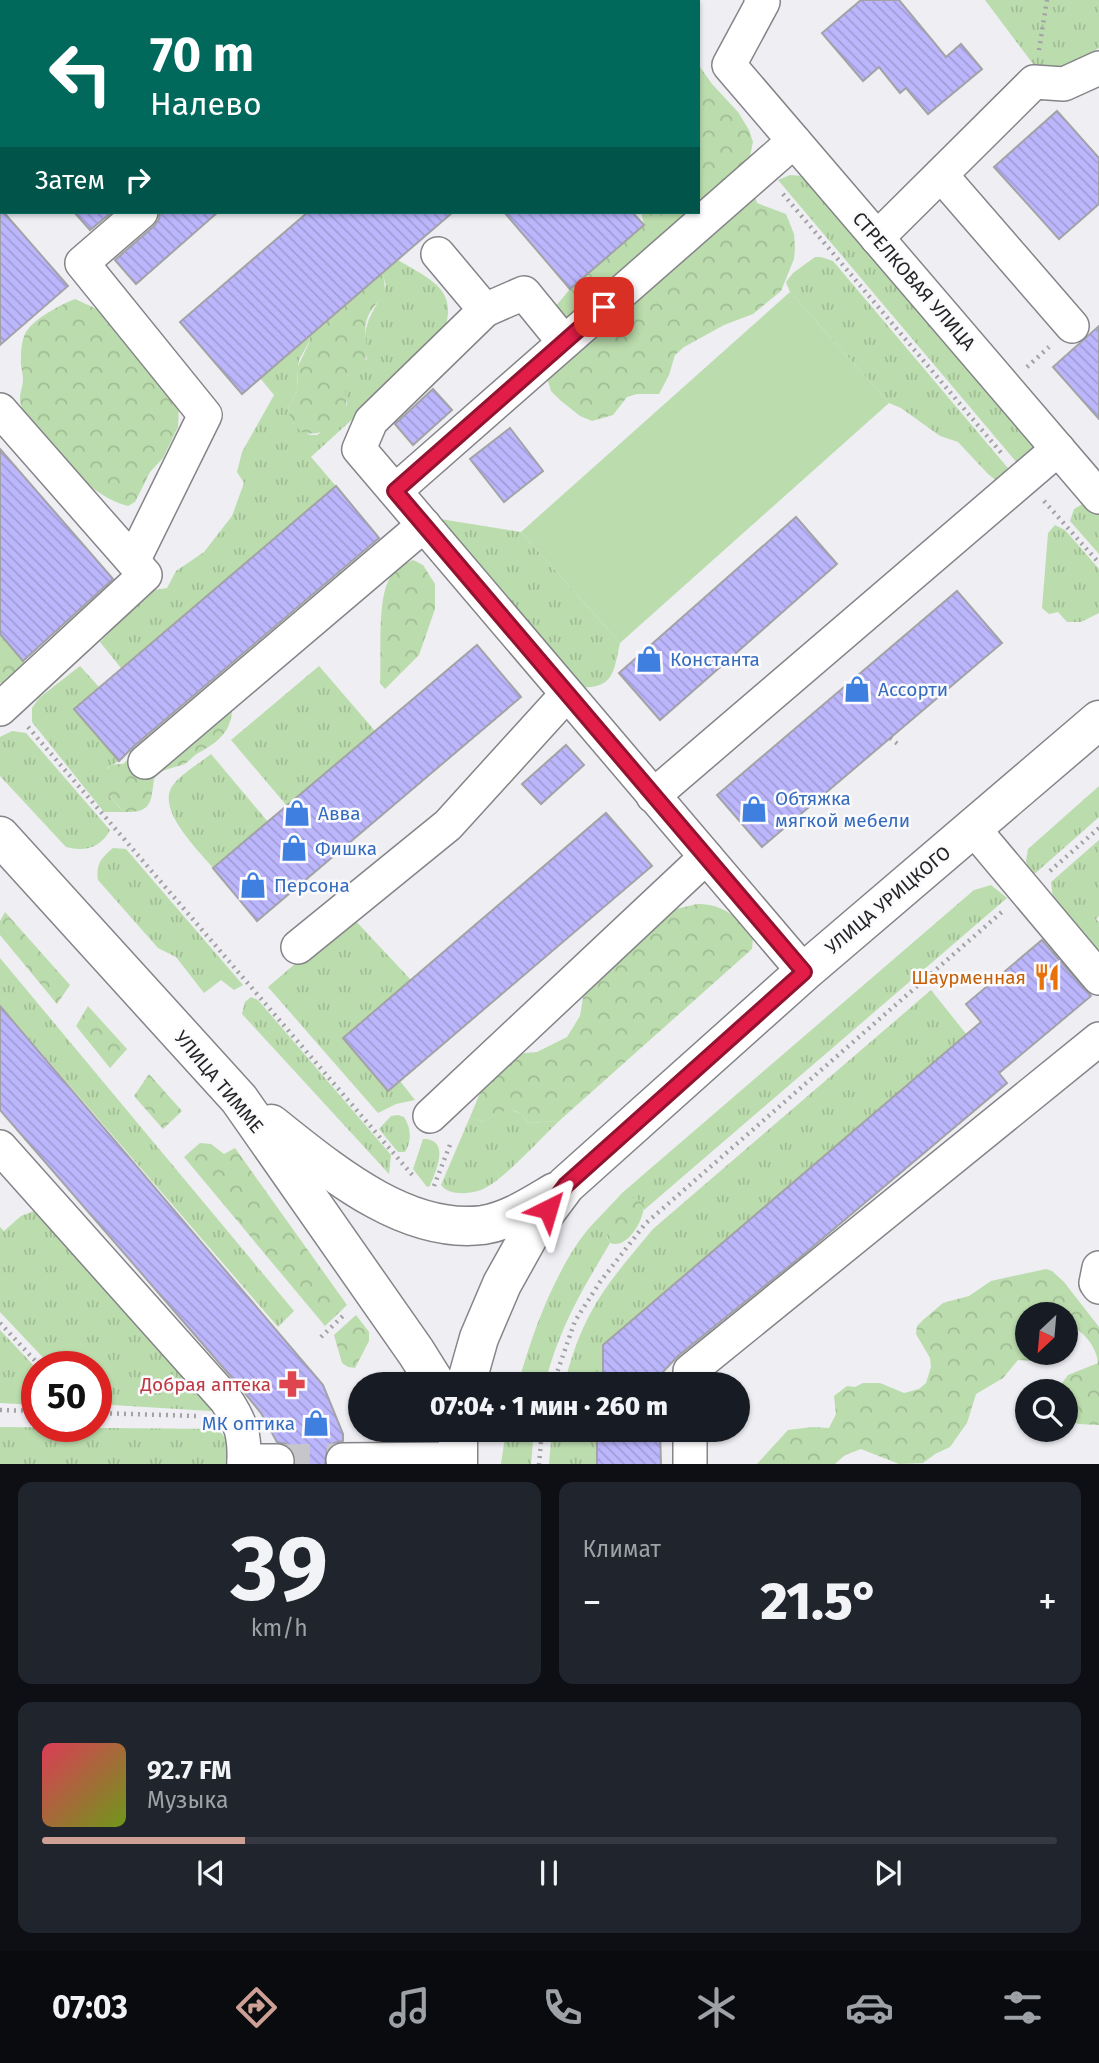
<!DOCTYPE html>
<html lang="ru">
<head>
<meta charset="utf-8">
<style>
	body { margin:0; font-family:"Fira Sans",sans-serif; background:#20242c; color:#f1f3f6; height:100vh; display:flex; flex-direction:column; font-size:26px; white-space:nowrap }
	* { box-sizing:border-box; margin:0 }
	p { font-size:23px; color:#9ea1a6 }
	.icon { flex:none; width:38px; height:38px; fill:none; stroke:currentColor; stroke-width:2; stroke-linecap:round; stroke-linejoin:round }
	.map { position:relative; height:1464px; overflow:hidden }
	.sheet { display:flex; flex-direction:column; gap:18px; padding:18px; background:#0d0f14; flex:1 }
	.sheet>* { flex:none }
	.guide { position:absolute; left:0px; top:0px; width:700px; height:214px; box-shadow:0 2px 5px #0004; background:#00695c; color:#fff; overflow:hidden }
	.needle { width:46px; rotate:206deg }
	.controls { position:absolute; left:1015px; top:1302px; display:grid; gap:14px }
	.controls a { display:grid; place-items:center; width:63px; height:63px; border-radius:50%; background:#171b24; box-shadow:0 2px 5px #0004; font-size:35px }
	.speed { position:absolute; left:21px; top:1351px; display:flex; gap:14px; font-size:35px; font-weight:700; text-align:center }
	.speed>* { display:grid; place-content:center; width:91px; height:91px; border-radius:50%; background:#171b24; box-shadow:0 2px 5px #0004; line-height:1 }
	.speed .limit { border:10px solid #d22; background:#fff; color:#111 }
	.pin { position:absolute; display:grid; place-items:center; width:60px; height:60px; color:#fff; margin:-30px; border-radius:14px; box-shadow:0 4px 10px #0006 }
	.me { position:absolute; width:77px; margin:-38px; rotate:40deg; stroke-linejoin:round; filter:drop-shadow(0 0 5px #0008) }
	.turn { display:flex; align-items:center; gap:24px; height:147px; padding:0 35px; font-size:32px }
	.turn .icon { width:91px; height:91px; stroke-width:2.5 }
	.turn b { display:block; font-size:49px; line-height:60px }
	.then { display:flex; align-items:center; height:66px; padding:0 35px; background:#0003; gap:14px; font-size:26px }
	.big { font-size:52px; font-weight:800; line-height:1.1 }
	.sheet .card { flex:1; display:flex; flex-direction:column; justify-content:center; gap:10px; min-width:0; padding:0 24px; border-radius:14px; background:#20242c }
	.sheet .dial { align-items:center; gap:0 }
	.dial b { font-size:91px; line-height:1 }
	.song { display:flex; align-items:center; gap:21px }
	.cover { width:84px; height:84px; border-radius:10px; background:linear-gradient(135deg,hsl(350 70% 55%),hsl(80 70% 35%)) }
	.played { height:7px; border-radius:4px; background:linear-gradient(90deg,#cd9f95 20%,#363941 20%) }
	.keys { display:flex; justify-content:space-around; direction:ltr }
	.heat { display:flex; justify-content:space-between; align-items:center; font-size:38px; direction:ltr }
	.sheet .tiles { flex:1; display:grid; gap:18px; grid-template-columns:1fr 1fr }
	.card:last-child { grid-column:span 2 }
	.trip { position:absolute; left:348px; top:1372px; width:402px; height:70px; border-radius:35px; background:#171b24; box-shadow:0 2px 5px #0004; font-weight:800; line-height:70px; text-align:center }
	.tabs { display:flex; height:112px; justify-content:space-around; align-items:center; background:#090b0e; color:#9ea1a6 }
	.tabs .icon { width:49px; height:49px }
	.tabs .on { color:#cd9f95 }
	.tabs b { font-size:32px; color:#f1f3f6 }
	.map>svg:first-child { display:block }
</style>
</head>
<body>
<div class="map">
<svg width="1099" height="1465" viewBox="0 0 1099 1465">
	<defs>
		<pattern id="grass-tufts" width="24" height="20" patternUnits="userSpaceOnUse" patternTransform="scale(1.75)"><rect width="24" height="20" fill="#bbdcad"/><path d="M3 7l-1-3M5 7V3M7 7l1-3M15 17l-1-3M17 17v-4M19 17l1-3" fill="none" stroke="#a1bd95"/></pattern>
		<pattern id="forest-crowns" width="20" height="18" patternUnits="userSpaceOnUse" patternTransform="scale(1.75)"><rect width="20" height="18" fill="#bbdcad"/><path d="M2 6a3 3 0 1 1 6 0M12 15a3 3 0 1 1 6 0" fill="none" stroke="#a1bd95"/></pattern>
		<pattern id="building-back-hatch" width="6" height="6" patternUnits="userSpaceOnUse" patternTransform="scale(1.75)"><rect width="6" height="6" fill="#bcb6fc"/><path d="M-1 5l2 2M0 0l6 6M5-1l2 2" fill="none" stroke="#a19cd8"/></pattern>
	</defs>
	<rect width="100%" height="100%" fill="#eeeef3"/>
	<g fill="url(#grass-tufts)">
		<polygon points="985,0 1099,0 1099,48 1045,80"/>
		<polygon points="790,175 803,176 1034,445 1034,452 1023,470 778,180"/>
		<polygon points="815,257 821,257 833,261 1013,474 998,482 988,474 958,442 940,436 901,408 889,403 790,292 786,282 793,273"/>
		<path d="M 398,260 C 433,281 462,291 441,338 L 311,457 L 336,486 L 121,668 L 100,642 L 149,591 L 167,588 L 176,571 L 204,552 L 232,516 L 244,483 L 237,472 L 242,452 L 274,395 L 260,378 L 310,336 L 309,342 L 299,360 L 297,374 L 298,389 L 288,409 L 293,424 L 310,435 L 317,435 L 342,416 L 347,404 L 343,387 L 345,381 L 348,375 L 367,359 C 360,321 373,316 386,285 L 382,273 Z"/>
		<polygon points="1086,502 1099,509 1099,554 1070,521 1074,509"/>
		<path d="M 428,517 L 521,532 L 620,643 C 614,668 615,689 582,687 Z"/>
		<polygon points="1055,525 1065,530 1099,569 1099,613 1081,622 1067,622 1058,612 1049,614 1042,608 1048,533"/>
		<polygon points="80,666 99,687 75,709 119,761 107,768 108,795 124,812 104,812 32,722 32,708 39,698"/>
		<polygon points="319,666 375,731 287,806 231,740"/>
		<path d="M 12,731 L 26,733 L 110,830 C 101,848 84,852 66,847 L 0,776 L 0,737 Z"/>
		<path d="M 211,754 L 268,822 L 213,868 C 198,850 155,809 173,785 C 182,773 199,764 211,754 Z"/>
		<polygon points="1099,786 1099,817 1031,877 1026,861 1028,849"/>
		<polygon points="1099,840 1099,916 1096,919 1099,922 1099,951 1053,899 1051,882"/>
		<path d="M 113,848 L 126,849 L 243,985 L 234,990 L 221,980 L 204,993 L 176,957 L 158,948 L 98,880 C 96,864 101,858 113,848 Z"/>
		<path d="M 991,885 L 1007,898 L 644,1210 L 644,1205 L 607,1237 L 610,1243 C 582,1290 558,1330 545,1384 L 518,1384 C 532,1335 550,1284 579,1241 C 591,1224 608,1209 622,1193 L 974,890 Z"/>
		<polygon points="351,916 411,980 343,1039 388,1091 400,1081 415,1100 396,1104 378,1113 268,987"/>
		<polygon points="0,958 294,1311 278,1327 0,1005"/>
		<path d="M 931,990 L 967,1035 L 603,1382 L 597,1384 L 564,1384 C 570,1363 576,1342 586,1322 C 602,1288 629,1258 653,1229 Z"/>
		<polygon points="251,997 258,1000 391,1155 389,1174 242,1014 245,1002"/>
		<path d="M 510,1109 L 521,1114 L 528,1123 L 559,1121 C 541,1138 502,1182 481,1190 C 469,1194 449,1196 441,1185 L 470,1117 L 482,1122 L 500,1112 Z"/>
		<path d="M 398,1115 L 404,1117 C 411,1128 412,1141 405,1152 L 398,1152 L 379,1129 L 391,1116 Z"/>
		<path d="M 423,1139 C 451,1139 436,1171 430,1186 L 427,1187 L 413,1169 Z"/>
		<polygon points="45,1207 227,1412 96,1404 96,1367 52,1367 0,1312 0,1227 4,1231 21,1216"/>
		<polygon points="0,1330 37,1369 37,1405 0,1403"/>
		<polygon points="0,1427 218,1429 226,1439 226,1464 0,1465"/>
		<polygon points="506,1430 534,1430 531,1464 501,1464"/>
		<polygon points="552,1430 597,1430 597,1464 549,1465"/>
	</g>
	<g fill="url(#forest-crowns)">
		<polygon points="698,64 712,84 738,112 749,130 753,142 747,171 757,203 786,214 794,234 795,248 794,259 781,291 753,314 724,325 684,347 675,355 669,375 659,394 637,394 627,397 613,415 592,421 580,416 560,400 551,391 547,378 557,363 536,330 570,289 644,225 641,212 698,212"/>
		<path d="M 382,273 C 392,300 371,300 366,323 C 363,335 370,351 365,362 C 362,369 354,371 348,375 C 341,389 350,403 344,413 C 330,438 293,444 288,409 L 298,389 L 297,368 L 309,343 L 310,336 Z"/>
		<path d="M 75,299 L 99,310 L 179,402 L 178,427 L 163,458 L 150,472 L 135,502 L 128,506 C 92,497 57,457 37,426 C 32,419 24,414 21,405 C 18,394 23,389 23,379 C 23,372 20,365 21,358 C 21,349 22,339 26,332 C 35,318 60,305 75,299 Z"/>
		<path d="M 413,560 L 423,565 L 435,584 L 435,609 L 419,655 L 385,689 L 380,683 C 382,655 376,598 391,576 C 396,568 405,564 413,560 Z"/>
		<polygon points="0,634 28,666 7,684 0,683"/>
		<path d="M 230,672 C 233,712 239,731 200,752 C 193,755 190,762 182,765 C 171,769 162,768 154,779 C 151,802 152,813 124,812 C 115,800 98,791 105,774 C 108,764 114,764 123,764 Z"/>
		<path d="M 697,904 C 721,903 741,918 753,938 L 752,949 L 559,1121 L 528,1123 C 512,1100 502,1113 482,1122 L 470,1117 L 484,1083 L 515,1054 L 537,1052 L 567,1037 L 580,1016 L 584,992 L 655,918 L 676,909 Z"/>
		<polygon points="5,912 70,985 57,1004 0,935 0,921"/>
		<polygon points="88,1006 127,1049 110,1068 76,1026"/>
		<polygon points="149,1074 182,1111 163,1129 134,1096"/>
		<polygon points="200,1143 211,1144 224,1154 235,1148 347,1305 325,1326 184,1157"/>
		<path d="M 636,1197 L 644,1205 C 644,1220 627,1250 610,1243 C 600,1224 615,1200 636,1197 Z"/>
		<path d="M 1046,1269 L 1052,1271 L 1064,1282 L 1099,1327 L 1099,1425 L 1078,1424 L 1066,1418 L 1066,1391 L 1056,1391 L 1068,1375 L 1098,1363 C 1097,1347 1082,1328 1066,1325 L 1066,1314 L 1027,1314 L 1027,1353 L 1048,1353 L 1034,1361 L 1018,1360 L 1003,1378 L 976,1394 L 967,1423 L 950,1447 L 935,1454 L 923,1463 L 899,1464 L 861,1449 L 845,1455 L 835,1464 L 757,1464 L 788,1430 L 813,1427 L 829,1428 L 836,1414 L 834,1396 L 847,1386 L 855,1387 L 863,1383 L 880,1383 L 904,1393 L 919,1389 L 926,1383 L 931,1367 L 930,1358 L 916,1334 L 917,1326 L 923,1320 L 943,1303 L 969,1296 L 991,1281 Z"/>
		<polygon points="356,1315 369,1332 369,1341 355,1368 348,1367 342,1363 334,1335"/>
	</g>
	<polygon fill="#bbdcad" points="790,292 889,403 620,643 521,532"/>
	<g fill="url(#building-back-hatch)" stroke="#a2a2a7" stroke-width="2">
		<polygon points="861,0 899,0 946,57 961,44 982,69 928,114 906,88 900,93 879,67 863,81 822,33"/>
		<polygon points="1057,111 1099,158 1099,204 1059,239 994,167"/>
		<polygon points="0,208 68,286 0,345"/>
		<polygon points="74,212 112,212 90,230"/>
		<polygon points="160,212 218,212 136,284 115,260 154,226 159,219"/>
		<polygon points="308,212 453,212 242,394 180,322"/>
		<polygon points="504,212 632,212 644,225 570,289"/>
		<polygon points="1099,326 1099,419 1053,367"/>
		<polygon points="433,389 452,410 413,445 395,424"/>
		<polygon points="510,428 543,471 504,502 470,459"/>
		<polygon points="0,449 113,579 23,661 0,634"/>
		<polygon points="336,486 379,538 133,747 119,761 74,709"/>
		<polygon points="796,517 837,564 660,720 619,673"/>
		<polygon points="957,591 1002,643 762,847 717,795"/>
		<polygon points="477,645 521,697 257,921 213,868"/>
		<polygon points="566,745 584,765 541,804 522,784"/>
		<polygon points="606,813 652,866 388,1091 343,1038"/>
		<polygon points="1042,940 1091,996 999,1073 1007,1083 803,1255 678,1356 660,1375 660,1384 597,1384 603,1382 603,1345 981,1022 966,1004"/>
		<polygon points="0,1006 323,1385 343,1434 343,1441 334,1443 327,1450 325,1465 295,1465 293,1451 286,1444 277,1442 261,1413 240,1387 0,1110"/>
		<polygon points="597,1430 660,1430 661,1465 597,1465"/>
	</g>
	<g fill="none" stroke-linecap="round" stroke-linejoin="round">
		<polyline stroke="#c6c6ca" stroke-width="33" stroke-dasharray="33 17" stroke-linecap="butt" points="277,1461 343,1460"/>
		<defs>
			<g id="minor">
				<polyline points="761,0 763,2 729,65 1099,497"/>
				<polyline points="941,175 1072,326"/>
				<polyline points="877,238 1034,82 1064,84 1099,68"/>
				<polyline points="438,254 485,310 524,293 564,342"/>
				<polyline points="485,310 371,421 359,449 804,972"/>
				<polyline points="0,410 145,575 0,709"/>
				<polyline points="395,491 794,141"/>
				<polyline points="133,561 205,415 82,263 141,212"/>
				<polyline points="145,762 424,525"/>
				<polyline points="653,796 1058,449"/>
				<polyline points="973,828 1099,978"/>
				<polyline points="298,947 448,825 567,694"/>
				<polyline points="430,1116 706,857"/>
				<path d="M 0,1147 L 226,1400 C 242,1424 245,1436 244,1465"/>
				<polyline points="1099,1268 1096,1283 1099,1287"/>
				<polyline points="690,1384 690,1371 1099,1039"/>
				<polyline points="690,1430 690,1465"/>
				<polyline points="343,1460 458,1459"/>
				<polyline points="244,1461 277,1461"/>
			</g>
			<g id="major">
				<polyline points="0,836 239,1099 416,1352 436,1384"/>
				<path d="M 271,1124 C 328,1169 404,1235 483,1225 C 509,1221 533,1205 555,1192"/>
				<polyline points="466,1384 479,1338 502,1284 531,1232 566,1185 804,972 1099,720"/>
				<polyline points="458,1430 458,1465"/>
			</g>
		</defs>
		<use href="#minor" stroke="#848489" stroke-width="36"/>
		<use href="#major" stroke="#848489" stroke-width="41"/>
		<g stroke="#a2a2a6" stroke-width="4.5" stroke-dasharray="2 5" stroke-linecap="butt">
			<polyline points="28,2 30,0"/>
			<polyline points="128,2 130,0"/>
			<polyline points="0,28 2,26"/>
			<polyline points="1039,50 1047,0"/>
			<polyline points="0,118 2,116"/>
			<polyline points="783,194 1003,455"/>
			<polyline points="1027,367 1049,347"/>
			<polyline points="1044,501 1099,563"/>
			<polyline points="28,727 414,1177"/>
			<polyline points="890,738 899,745"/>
			<polyline points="1050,871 1099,828"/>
			<polyline points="434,1186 451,1142"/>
			<polyline points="0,1323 41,1367"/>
			<polyline points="321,1337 346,1313"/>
			<polyline points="553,1384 575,1321 600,1282 645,1224 1003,911"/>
			<polyline points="0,1410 37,1411"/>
			<polyline points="96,1413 198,1416"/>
			<polyline points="539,1465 542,1430"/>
		</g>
		<use href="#minor" stroke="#fff" stroke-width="33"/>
		<use href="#major" stroke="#fff" stroke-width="38"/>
	</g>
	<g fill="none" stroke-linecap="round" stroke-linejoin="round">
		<defs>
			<polyline id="route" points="548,1209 566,1185 804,972 395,491 604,307"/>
		</defs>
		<use href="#route" stroke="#92132f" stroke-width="18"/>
		<use href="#route" stroke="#e11d48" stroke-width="12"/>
	</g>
	<defs>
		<symbol id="shop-bare" viewBox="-9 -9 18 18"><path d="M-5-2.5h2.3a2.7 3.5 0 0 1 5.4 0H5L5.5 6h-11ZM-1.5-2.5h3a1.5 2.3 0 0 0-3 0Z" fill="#3f7fe0" stroke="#fbfbfe" stroke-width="2.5" paint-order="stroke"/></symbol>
		<symbol id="restaurant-bare" viewBox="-9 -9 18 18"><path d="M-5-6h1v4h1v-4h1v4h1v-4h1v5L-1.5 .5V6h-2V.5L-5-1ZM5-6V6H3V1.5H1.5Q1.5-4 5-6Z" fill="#e8710a" stroke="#fbfbfe" stroke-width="2.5" paint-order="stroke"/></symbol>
		<symbol id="pharmacy-bare" viewBox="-9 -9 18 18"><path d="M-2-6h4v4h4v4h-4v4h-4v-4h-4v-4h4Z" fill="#e0444e" stroke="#fbfbfe" stroke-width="2.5" paint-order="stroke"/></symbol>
	</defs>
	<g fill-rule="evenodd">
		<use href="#shop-bare" x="630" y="640" width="38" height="38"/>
		<use href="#shop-bare" x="838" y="670" width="38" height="38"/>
		<use href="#shop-bare" x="735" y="790" width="38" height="38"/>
		<use href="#shop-bare" x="278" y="794" width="38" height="38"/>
		<use href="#shop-bare" x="275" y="829" width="38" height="38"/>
		<use href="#shop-bare" x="234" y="866" width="38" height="38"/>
		<use href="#restaurant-bare" x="1028" y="958" width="38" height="38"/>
		<use href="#pharmacy-bare" x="273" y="1365" width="38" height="38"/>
		<use href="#shop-bare" x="297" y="1404" width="38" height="38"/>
	</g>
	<g text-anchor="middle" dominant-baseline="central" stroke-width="5" stroke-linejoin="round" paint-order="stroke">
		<g font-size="19" fill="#252527" stroke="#fbfbfe">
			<text transform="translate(914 281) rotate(49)">СТРЕЛКОВАЯ УЛИЦА</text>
			<text transform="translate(888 900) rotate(-40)">УЛИЦА УРИЦКОГО</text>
			<text transform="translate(219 1082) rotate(50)">УЛИЦА ТИММЕ</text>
		</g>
		<g font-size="19" fill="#366cbe" stroke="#fbfbfe" text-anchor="start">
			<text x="670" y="659">Константа</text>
			<text x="878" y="689">Ассорти</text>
			<text x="775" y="798">Обтяжка<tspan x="775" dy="22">мягкой мебели</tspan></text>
			<text x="318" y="813">Авва</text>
			<text x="315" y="848">Фишка</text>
			<text x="274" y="885">Персона</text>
			<text x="295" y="1423" text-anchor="end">МК оптика</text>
		</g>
		<g font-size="19" fill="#c56008" stroke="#fbfbfe" text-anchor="end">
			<text x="1026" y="977">Шаурменная</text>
		</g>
		<g font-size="19" fill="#be3a42" stroke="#fbfbfe" text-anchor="end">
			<text x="271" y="1384">Добрая аптека</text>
		</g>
	</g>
</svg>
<div class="controls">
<a><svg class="needle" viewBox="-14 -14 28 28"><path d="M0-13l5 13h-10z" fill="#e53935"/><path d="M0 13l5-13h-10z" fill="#9ea1a6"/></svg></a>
<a><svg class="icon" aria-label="search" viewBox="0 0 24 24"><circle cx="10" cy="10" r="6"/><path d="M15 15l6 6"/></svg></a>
</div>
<div class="speed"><div class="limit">50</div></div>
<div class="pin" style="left:604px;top:307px;background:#d93025"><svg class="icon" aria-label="arrive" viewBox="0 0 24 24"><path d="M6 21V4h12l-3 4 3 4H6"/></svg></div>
<svg class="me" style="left:548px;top:1209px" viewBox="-20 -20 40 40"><path d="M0-17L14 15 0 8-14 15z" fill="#e11d48" stroke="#fff" stroke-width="4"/></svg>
<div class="trip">07:04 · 1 мин · 260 m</div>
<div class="guide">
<div class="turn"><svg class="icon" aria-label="left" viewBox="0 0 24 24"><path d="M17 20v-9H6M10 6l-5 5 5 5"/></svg><div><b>70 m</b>Налево</div></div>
<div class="then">Затем<svg class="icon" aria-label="right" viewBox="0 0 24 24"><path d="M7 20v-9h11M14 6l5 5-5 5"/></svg></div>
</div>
</div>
<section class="sheet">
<div class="tiles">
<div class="card dial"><b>39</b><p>km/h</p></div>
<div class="card"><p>Климат</p>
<div class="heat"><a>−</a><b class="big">21.5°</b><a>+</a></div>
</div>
<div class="card">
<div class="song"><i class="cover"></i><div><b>92.7 FM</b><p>Музыка</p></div></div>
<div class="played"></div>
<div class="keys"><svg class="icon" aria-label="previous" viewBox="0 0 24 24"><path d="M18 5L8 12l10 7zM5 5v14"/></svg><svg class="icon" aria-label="pause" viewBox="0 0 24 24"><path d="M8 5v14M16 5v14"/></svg><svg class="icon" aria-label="next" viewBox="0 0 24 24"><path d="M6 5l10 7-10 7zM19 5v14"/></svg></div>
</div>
</div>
</section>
<nav class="tabs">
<b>07:03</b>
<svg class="icon on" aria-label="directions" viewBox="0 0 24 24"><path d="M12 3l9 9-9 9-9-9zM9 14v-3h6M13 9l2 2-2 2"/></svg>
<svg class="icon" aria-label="music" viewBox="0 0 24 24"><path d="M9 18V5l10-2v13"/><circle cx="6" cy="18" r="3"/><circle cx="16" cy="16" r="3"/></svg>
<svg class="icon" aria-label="phone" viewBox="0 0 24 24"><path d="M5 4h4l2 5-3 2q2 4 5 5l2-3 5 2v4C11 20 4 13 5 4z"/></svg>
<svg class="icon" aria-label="climate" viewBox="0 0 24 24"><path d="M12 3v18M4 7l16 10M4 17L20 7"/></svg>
<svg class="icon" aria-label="car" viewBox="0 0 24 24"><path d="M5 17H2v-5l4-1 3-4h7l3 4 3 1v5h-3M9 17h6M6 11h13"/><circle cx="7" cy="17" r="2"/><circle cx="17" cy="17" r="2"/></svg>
<svg class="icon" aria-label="filters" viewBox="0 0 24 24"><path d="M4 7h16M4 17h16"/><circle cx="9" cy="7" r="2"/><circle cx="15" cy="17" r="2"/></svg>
</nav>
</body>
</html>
